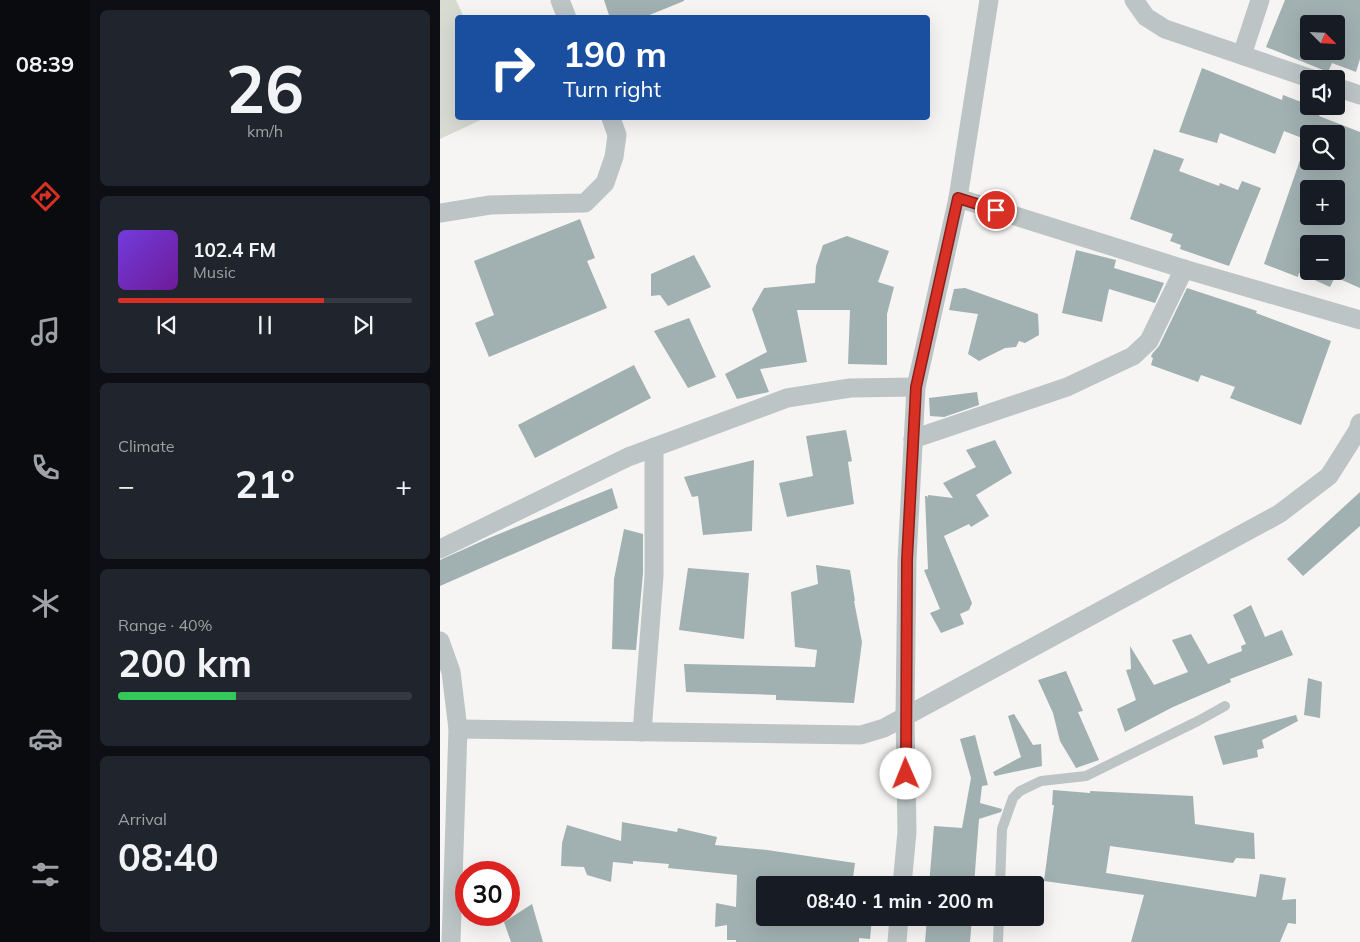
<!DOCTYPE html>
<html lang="en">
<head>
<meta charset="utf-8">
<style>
	body { margin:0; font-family:Mulish,sans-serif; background:#20242c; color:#f1f3f6; height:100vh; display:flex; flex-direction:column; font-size:19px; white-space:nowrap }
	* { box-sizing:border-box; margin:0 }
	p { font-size:16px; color:#9ea1a6 }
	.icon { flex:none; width:28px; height:28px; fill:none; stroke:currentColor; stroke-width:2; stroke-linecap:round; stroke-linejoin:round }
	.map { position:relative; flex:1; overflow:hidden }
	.details { display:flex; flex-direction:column; gap:10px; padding:10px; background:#0d0f14; width:350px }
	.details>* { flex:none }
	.hud { position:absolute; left:15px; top:15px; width:475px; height:105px; border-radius:5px; box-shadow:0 5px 20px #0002; background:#1a4fa0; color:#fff; overflow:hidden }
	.needle { width:32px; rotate:114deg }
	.tools { position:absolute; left:860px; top:15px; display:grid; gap:10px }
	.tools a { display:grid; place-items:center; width:45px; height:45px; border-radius:5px; background:#171b24; box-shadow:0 5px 20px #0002; font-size:25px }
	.speed { position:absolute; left:15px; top:861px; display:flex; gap:10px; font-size:25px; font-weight:700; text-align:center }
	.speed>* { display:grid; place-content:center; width:65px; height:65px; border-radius:50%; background:#171b24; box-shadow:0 5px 20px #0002; line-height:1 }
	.speed .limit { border:8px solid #d22; background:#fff; color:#111 }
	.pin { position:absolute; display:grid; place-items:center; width:42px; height:42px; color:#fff; margin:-21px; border:2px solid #fff; border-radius:50%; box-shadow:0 1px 5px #0007 }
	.me { position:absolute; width:55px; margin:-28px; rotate:359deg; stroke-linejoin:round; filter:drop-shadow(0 0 4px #0008) }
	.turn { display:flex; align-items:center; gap:18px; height:105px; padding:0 25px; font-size:22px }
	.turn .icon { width:65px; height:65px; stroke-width:2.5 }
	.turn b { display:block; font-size:35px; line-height:42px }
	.big { font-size:38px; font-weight:700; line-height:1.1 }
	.details .card { flex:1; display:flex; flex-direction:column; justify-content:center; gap:8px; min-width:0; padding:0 18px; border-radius:8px; background:#20242c }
	.details .dial { align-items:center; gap:0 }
	.dial b { font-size:65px; line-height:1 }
	.song { display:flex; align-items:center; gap:15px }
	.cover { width:60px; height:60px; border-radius:8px; background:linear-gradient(135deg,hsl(260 70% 55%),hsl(280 70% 35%)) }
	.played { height:5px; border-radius:2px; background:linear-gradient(90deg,#d93025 70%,#363941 70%) }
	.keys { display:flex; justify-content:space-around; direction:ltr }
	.heat { display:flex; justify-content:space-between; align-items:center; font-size:28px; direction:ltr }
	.charge { height:8px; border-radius:4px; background:linear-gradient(90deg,#34c759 40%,#363941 0) }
	.trip { position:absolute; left:316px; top:876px; width:288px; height:50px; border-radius:5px; background:#171b24; box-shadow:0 5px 20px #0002; font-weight:700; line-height:50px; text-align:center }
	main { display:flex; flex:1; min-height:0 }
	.tabs { display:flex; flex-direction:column; width:90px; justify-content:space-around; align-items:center; background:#090b0e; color:#9ea1a6 }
	.tabs .icon { width:35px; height:35px }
	.tabs .on { color:#d93025 }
	.tabs b { font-size:22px; color:#f1f3f6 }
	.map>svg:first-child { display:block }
</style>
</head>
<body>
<main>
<nav class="tabs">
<b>08:39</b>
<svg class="icon on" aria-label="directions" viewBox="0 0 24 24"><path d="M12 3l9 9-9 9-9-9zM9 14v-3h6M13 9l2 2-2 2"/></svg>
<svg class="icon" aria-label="music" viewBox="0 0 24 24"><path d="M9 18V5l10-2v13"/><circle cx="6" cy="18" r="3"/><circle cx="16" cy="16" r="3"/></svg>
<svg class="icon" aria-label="phone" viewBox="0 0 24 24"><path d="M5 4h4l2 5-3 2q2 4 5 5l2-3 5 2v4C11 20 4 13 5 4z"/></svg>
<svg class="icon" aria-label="climate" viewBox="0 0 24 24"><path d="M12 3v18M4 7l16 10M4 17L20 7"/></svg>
<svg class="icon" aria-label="car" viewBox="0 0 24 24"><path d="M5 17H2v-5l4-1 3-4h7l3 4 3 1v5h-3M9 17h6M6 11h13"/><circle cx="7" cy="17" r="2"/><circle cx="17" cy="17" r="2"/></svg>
<svg class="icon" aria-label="filters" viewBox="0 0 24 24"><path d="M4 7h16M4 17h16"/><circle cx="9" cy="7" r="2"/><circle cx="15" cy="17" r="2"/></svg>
</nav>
<section class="details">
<div class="card dial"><b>26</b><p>km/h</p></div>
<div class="card">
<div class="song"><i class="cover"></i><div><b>102.4 FM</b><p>Music</p></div></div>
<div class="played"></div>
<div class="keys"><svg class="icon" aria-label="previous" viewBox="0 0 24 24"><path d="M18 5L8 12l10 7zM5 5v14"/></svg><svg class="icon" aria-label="pause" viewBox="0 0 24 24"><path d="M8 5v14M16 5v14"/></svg><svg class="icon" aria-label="next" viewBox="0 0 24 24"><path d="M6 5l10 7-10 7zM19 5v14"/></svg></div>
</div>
<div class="card"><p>Climate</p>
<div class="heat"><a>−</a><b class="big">21°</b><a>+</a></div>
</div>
<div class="card"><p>Range · 40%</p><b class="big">200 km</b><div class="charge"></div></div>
<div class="card"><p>Arrival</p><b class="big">08:40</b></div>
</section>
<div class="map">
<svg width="920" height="942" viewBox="0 0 920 942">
	<rect width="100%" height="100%" fill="#f6f5f3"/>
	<polygon fill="#d8dbd2" points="0,0 16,0 24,17 18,18 18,118 45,118 0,139"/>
	<g fill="#a1b0b1" fill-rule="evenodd">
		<polygon points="164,0 244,0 244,1 202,18 170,18"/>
		<path d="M 845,0 L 920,0 L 920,59 L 916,72 L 892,63 L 888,72 L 826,47 ZM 869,24 L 896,24 L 896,51 L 869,51 Z"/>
		<path d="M 762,68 L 842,100 L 843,95 L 869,105 L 869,106 L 881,110 L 879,116 L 920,132 L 920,288 L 895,277 L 890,287 L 859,273 L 858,277 L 824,264 L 867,140 L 844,131 L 835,154 L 780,133 L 777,143 L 739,132 ZM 869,134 L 896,134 L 896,161 L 869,161 ZM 869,189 L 896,189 L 896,216 L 869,216 ZM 869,244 L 896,244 L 896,271 L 869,271 Z"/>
		<polygon points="714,149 744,159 739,171 779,186 780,183 798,190 802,181 821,188 789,266 740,249 741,245 730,241 733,234 690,219"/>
		<polygon points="140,219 155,258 147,261 167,308 49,357 35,323 54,315 34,261"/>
		<polygon points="407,236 449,251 438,282 454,287 447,314 447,365 408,364 410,310 357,310 367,362 320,369 329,392 297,399 285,374 327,352 312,309 324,288 375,283 376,266 383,245"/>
		<polygon points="636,250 676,260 674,268 724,283 715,303 669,289 662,322 622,313"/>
		<polygon points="254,255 271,287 228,306 220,295 211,296 211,274"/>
		<polygon points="525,288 598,314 599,335 585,343 579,341 576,347 565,348 539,361 528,354 538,314 509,310 514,289"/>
		<polygon points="747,288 817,311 816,313 891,341 861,425 790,398 795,387 761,375 758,382 711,365 713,358 711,357 712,354 719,346"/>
		<polygon points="249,318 276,377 248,388 214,331"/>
		<polygon points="194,365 211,398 95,458 78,425"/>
		<polygon points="537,392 539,405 504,417 490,416 489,398"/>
		<polygon points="406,430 412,461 408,462 414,504 347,517 339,483 373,476 366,436"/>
		<polygon points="555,440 572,473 536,495 549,516 531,527 529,524 504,536 532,603 529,610 520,614 524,624 501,633 490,613 500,609 484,570 488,569 485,496 487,496 488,498 488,495 513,498 503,483 536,467 526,450"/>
		<polygon points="314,460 312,531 263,535 258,496 252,497 244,477"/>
		<polygon points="172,488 178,508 0,586 0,560 49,538"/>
		<polygon points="920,492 920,526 863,576 847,559"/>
		<polygon points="184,529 203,534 203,573 196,650 172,649 174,579"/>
		<polygon points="376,565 410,570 415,601 414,601 422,642 414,703 336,700 336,695 246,692 244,664 375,667 377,650 355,647 351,592 378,584"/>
		<polygon points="248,568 309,573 304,639 239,630"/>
		<polygon points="811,605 825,637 842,630 853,655 790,679 791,682 733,707 685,732 677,709 696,700 686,670 691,669 690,646 714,685 748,672 732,640 751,634 768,664 802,651 801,646 806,644 793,615"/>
		<polygon points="626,671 643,711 638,712 659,760 636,768 620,741 613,713 598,680"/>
		<polygon points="868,678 882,682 880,718 864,715"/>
		<polygon points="574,714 593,745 601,744 602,766 555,776 553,772 581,757 568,716"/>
		<polygon points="856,715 858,721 822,740 824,748 817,750 818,757 783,765 774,736"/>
		<polygon points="535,735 548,785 542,786 540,803 562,809 561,812 539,819 534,885 489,885 494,826 522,828 531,778 520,739"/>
		<polygon points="613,790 650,793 650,791 753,796 755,824 814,833 815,859 796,858 793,863 670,846 666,873 816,897 820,874 846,878 842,900 856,899 856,924 848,923 840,942 691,942 704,895 604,881 614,805 612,805"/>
		<polygon points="182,822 237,832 238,828 277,837 275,845 327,850 415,863 412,885 325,885 325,918 432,918 430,939 419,938 419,942 296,942 296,940 287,940 287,925 275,927 276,903 296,907 297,875 228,868 229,864 193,861 193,864 173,862 171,882 147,875 144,867 121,866 122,843 127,825 181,841"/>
		<polygon points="92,904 103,942 71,942 64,922"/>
		<polygon points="487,918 532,918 530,942 485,942"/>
	</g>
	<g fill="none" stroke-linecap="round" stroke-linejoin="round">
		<g stroke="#bcc4c5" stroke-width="10">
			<polyline points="560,885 562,829 573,798 580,791 601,781 646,776 758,721 785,706"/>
			<polyline points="558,942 559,918"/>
		</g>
		<g stroke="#bcc4c5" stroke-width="19">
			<polyline points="120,0 127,18"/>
			<polyline points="694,0 706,17 725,29 872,79"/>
			<polyline points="802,55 820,0"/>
			<polyline points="896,87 920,95"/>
			<polyline points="518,198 549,0"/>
			<polyline points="0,213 50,205 145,203 165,183 174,157 177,135 171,118"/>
			<polyline points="473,439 627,387 693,356 709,341 744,269"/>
			<polyline points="0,549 188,457 347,398 410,388 476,387"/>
			<polyline points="0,641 11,672 18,729 11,942"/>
			<polyline points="18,729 421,735 444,728 839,514 889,476 918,430 920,423"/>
			<polyline points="202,732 214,576 214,447"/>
			<polyline points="462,885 467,832 465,715 467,560 476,387 518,198 744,269 920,320"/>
			<polyline points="457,942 459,918"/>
		</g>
	</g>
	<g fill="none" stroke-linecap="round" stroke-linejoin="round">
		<defs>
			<polyline id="route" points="466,774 467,560 476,387 518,198 556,210"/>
		</defs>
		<use href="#route" stroke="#8d1f18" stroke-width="12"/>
		<use href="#route" stroke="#d93025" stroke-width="9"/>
	</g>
</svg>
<div class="tools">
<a><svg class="needle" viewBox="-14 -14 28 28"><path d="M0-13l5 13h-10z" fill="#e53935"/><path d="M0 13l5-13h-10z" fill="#9ea1a6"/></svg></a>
<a><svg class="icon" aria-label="sound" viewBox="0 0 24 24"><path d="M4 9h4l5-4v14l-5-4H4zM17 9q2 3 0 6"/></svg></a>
<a><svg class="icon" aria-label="search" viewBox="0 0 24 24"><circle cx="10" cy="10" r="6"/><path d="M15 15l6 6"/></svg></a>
<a>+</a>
<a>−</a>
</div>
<div class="speed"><div class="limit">30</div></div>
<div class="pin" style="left:556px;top:210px;background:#d93025"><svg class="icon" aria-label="arrive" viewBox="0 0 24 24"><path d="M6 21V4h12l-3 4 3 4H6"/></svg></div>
<svg class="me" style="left:466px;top:774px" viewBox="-20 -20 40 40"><circle r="19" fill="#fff"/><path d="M0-13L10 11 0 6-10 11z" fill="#d93025"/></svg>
<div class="trip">08:40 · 1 min · 200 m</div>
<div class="hud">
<div class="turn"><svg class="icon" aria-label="right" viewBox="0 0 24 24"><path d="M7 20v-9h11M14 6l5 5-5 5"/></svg><div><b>190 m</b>Turn right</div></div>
</div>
</div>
</main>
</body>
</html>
